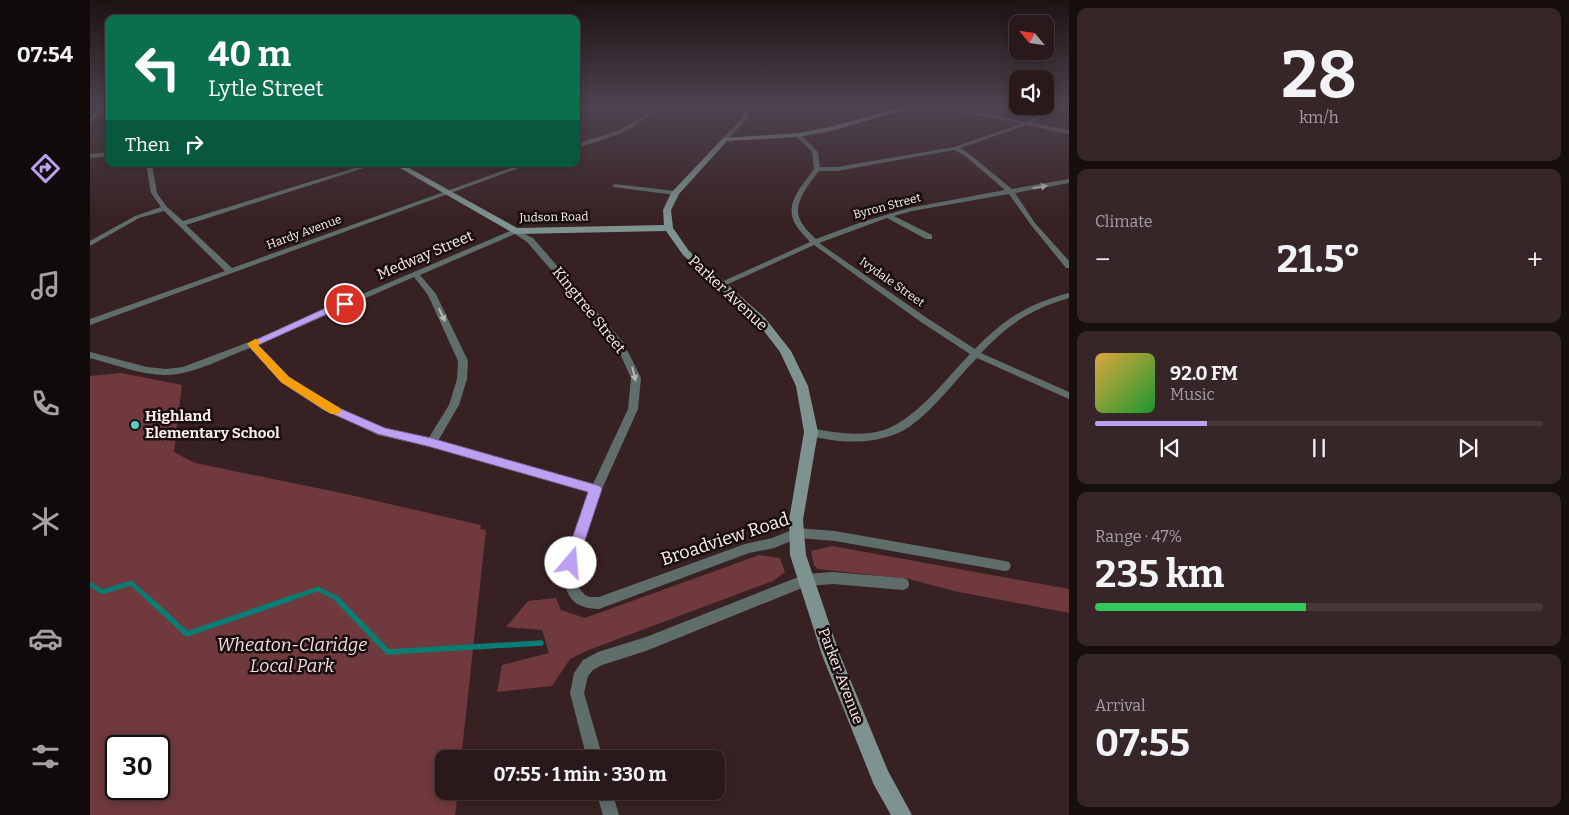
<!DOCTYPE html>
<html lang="en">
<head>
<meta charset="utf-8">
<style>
	body { margin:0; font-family:Bitter,serif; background:#362627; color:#f1f3f6; height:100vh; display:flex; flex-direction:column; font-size:19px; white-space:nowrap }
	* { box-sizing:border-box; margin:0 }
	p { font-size:16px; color:#a5a0a2 }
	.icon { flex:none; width:28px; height:28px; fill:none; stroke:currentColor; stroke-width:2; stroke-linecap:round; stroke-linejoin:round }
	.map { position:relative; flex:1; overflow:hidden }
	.panel { display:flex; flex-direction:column; gap:8px; padding:8px; background:#170e0e; width:500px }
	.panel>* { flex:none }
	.top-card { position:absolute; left:15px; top:15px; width:475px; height:152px; border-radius:10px; box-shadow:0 2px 12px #0003,0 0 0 1px #463839; background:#0b6e4f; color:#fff; overflow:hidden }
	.needle { width:32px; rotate:299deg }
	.controls { position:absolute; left:919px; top:15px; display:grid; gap:10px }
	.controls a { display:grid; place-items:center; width:45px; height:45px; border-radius:10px; background:#2a191a; box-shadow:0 2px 12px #0003,0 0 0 1px #463839; font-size:25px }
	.speed { position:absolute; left:15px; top:735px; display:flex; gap:10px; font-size:25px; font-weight:700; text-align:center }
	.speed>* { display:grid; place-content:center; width:65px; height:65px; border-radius:50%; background:#2a191a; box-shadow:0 2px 12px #0003,0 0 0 1px #463839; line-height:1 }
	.speed .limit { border:2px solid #111; border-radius:8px; background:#fff; color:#111 }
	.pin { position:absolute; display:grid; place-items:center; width:42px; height:42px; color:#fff; margin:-21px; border:2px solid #fff; border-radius:50%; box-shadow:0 1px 5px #0007 }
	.me { position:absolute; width:55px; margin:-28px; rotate:18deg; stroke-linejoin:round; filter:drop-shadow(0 0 4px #0008) }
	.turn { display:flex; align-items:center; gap:18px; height:105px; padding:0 20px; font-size:22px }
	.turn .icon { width:65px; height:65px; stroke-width:2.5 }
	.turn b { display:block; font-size:35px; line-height:42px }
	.then { display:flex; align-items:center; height:48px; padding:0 20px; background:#0003; gap:10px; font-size:19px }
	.big { font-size:38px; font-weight:700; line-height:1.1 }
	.panel .tile { flex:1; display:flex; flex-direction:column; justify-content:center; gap:8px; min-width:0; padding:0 18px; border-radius:10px; background:#362627 }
	.panel .dial { align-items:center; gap:0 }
	.dial b { font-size:65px; line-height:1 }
	.song { display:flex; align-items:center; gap:15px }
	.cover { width:60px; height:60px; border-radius:8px; background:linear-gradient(135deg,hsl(40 70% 55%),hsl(130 70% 35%)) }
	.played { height:5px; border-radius:2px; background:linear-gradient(90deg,#bca0f2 25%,#463839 25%) }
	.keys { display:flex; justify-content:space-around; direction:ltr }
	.heat { display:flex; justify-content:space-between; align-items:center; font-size:28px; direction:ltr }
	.charge { height:8px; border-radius:4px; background:linear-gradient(90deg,#34c759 47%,#463839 0) }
	.trip { position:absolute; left:345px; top:750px; width:290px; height:50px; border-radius:10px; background:#2a191a; box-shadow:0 2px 12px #0003,0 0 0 1px #463839; font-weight:700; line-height:50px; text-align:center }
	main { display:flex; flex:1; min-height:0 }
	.dock { display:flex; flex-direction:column; width:90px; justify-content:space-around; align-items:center; background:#110a0a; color:#a5a0a2 }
	.dock .icon { width:35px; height:35px }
	.dock .current { color:#bca0f2 }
	.dock b { font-size:22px; color:#f1f3f6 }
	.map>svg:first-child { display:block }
</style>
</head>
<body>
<main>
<nav class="dock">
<b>07:54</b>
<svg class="icon current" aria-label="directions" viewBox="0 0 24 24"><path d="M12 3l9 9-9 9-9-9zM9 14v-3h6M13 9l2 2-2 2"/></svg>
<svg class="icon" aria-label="music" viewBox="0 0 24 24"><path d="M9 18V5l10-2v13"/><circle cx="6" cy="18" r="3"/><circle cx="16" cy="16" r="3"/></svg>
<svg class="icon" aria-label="phone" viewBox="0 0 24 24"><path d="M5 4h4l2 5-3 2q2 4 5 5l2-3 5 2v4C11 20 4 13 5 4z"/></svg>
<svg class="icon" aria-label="climate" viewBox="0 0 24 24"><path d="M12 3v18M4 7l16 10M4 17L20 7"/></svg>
<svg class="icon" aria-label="car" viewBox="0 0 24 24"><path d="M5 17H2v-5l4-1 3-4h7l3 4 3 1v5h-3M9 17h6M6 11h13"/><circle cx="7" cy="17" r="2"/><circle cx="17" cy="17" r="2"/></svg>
<svg class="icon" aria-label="filters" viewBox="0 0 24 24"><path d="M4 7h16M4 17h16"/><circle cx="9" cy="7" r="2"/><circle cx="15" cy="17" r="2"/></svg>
</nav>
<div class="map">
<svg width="979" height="815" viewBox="0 0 979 815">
	<rect width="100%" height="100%" fill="#382122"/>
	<g fill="#70393d" fill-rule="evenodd">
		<path d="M 31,373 L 92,385 L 84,452 L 105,463 L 256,494 L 391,525 L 390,529 L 396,530 L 371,759 L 354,759 L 354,791 L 368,791 L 365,815 L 0,815 L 0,376 ZM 26,746 L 69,746 L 69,789 L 26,789 Z"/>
		<polygon points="742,546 979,589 979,613 864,591 819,579 728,569 724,565 721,551"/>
		<polygon points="669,555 690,558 695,572 683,581 496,651 480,659 462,686 407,692 412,665 459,653 452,630 416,627 438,601 466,598 471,610 495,618"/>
	</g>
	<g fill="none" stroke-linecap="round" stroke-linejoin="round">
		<g stroke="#087d74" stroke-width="4.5">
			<polyline points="0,584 12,592 41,583 59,599"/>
			<polyline points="198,599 228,589 248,599"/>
		</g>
		<g stroke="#087d74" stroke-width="5.5">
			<polyline points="58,598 97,634 202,598"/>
			<polyline points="246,598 298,652 451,643"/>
		</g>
		<g fill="#5f6d6b" fill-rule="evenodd">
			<polygon points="11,105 16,105 0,123 0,118"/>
			<path d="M 562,105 L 567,105 C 551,131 514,139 486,148 L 486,144 C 512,135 546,129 562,105 Z"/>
			<polygon points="657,105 662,105 656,120 637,140 633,140 633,138 652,118"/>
			<path d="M 841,105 L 851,105 L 936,122 L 963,105 L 969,105 L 941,123 L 979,130 L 979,134 L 937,125 L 870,148 L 878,153 L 922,189 L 979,179 L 979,183 L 925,193 L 945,223 L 979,261 L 979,268 L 976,268 L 941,225 L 919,194 L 822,211 L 804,216 L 842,235 L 842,239 L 836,239 L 797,218 L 729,243 L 837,318 L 885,349 C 913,320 939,303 979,293 L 979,298 C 939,310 920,323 891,353 L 979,392 L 979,399 L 887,358 C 865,380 845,409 819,427 C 790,446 749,444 717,435 L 716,432 L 717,429 L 721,428 C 745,433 770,437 794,430 C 825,420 857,378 880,354 L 831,322 L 724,245 L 634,286 L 631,286 L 627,284 L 720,242 C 714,235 703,225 702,215 C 699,198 715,182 724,169 L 722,152 L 706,136 L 706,134 L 710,134 L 728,152 L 730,167 L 747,167 L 864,147 L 931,124 ZM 864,150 L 874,155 L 915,190 L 819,208 L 769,223 L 726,239 C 720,233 712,226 709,217 C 704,201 720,183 729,171 L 747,171 Z"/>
			<polygon points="19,152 19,156 0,158 0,154"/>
			<polygon points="56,164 62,164 67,193 77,207 93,221 278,164 286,164 96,225 142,268 432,164 440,164 0,325 0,319 135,271 74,211 49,218 0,246 0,241 45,216 71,207 61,193"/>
			<polygon points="525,184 585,191 588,193 585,195 523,187 522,186"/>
			<path d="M 425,229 L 443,238 L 533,342 L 551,378 L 548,409 L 512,489 L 487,563 L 488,587 L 495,595 L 500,597 L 509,597 L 655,544 L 682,538 L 707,528 L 745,531 L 915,561 L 919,562 L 921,566 L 919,570 L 915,571 L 745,541 L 708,538 L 684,548 L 659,553 L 509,609 C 445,609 488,523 499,492 L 341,447 L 288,435 L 234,409 L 192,382 L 160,348 C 135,357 103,375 76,375 C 50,375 24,364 0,358 L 0,352 L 57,367 L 76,369 L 93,367 L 159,342 ZM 425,234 L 437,242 L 526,345 L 541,378 L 538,409 L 503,484 L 348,441 L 369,405 L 377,379 L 378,361 L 346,294 L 330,275 ZM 324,277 L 338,295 L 368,361 L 367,379 L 359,405 L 338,439 L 295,429 L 242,405 L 198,378 L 168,345 Z"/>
			<polygon points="743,572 813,578 818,580 819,584 818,588 813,590 743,584 717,586 556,651 512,665 503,670 498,676 494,693 513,759 497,759 480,693 484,673 493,660 508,652 556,637 716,574"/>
			<polygon points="506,791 522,791 529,815 513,815"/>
		</g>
		<polygon fill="#7e9390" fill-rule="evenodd" points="820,105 831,105 741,131 708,137 637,141 589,194 581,210 583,228 599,251 675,318 701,351 718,386 728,432 713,520 716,555 750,655 798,771 822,815 801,815 784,785 732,655 700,555 699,520 714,432 706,386 690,352 667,322 593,255 576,231 425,234 303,164 312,164 427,228 574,225 573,210 581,193 633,138 708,133 740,127"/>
	</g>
	<defs><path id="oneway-solid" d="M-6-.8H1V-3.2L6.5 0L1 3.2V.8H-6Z" transform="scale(1.25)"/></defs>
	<g fill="#b7b4b3">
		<use href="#oneway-solid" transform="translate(950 187) rotate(-10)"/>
		<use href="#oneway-solid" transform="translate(352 315) rotate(65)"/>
		<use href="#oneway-solid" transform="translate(544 374) rotate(76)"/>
	</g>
	<linearGradient id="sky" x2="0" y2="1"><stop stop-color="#1f1213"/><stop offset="0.48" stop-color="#4d434f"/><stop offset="1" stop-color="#4d434f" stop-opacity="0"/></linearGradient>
	<rect width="979" height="219" fill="url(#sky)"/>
	<polygon fill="#bca0f2" stroke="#7a689d" points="251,301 258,301 259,304 168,345 199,377 242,405 295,428 341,438 510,486 512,489 486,567 481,569 476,567 474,563 498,492 341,447 288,434 234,410 191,382 157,344"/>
	<polygon fill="#f59e0b" points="165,339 169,340 170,343 168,345 199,377 250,408 251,411 250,414 241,414 191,382 157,344"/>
	<circle fill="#57cec2" stroke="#180e0e" stroke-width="2" cx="45" cy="425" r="5"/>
	<g text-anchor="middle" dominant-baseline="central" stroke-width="5" stroke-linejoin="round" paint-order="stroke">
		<g font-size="12" fill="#fee" stroke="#180e0e">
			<text transform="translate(797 206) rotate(-15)">Byron Street</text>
			<text transform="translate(464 217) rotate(-1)">Judson Road</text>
			<text transform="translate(214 232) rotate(-20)">Hardy Avenue</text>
			<text transform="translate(802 282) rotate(35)">Ivydale Street</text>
		</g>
		<g font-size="15" fill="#fee" stroke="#180e0e">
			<text transform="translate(335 255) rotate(-23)">Medway Street</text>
			<text transform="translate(638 293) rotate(43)">Parker Avenue</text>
			<text transform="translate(499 310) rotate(51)">Kingtree Street</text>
			<text transform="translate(751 676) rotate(69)">Parker Avenue</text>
		</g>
		<g font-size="15" font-weight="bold" fill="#fee" stroke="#180e0e" text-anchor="start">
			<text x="55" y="416">Highland<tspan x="55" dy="17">Elementary School</tspan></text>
		</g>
		<g font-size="18" fill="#fee" stroke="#180e0e">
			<text transform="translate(635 539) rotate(-18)">Broadview Road</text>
		</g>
		<g font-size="18" font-style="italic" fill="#f4dede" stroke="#180e0e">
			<text x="202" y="645">Wheaton-Claridge<tspan x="202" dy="21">Local Park</tspan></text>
		</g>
	</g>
</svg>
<div class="controls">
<a><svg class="needle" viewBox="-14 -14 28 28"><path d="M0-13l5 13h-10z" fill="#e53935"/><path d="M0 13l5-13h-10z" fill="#a5a0a2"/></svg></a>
<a><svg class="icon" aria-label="sound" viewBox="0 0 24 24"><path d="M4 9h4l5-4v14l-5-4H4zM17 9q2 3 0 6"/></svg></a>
</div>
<div class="speed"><div class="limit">30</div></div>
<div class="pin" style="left:255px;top:304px;background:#d93025"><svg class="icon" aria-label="arrive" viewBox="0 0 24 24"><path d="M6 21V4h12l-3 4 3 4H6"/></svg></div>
<svg class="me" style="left:481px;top:563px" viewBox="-20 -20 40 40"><circle r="19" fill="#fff"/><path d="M0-13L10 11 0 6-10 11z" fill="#bca0f2"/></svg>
<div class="trip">07:55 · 1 min · 330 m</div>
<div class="top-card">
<div class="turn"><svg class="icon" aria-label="left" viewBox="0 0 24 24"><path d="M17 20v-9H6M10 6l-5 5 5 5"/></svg><div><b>40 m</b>Lytle Street</div></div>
<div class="then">Then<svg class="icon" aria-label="right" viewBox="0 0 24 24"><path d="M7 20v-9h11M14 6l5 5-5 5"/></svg></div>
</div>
</div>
<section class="panel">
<div class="tile dial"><b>28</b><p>km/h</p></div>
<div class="tile"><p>Climate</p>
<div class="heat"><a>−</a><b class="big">21.5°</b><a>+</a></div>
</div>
<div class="tile">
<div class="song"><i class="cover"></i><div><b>92.0 FM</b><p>Music</p></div></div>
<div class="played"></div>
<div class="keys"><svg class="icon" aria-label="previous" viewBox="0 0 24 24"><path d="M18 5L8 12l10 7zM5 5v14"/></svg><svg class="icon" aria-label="pause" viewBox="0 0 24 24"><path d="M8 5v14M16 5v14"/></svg><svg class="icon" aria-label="next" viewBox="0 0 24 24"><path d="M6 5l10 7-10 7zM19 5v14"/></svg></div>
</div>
<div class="tile"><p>Range · 47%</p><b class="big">235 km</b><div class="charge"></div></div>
<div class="tile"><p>Arrival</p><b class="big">07:55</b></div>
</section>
</main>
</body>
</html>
